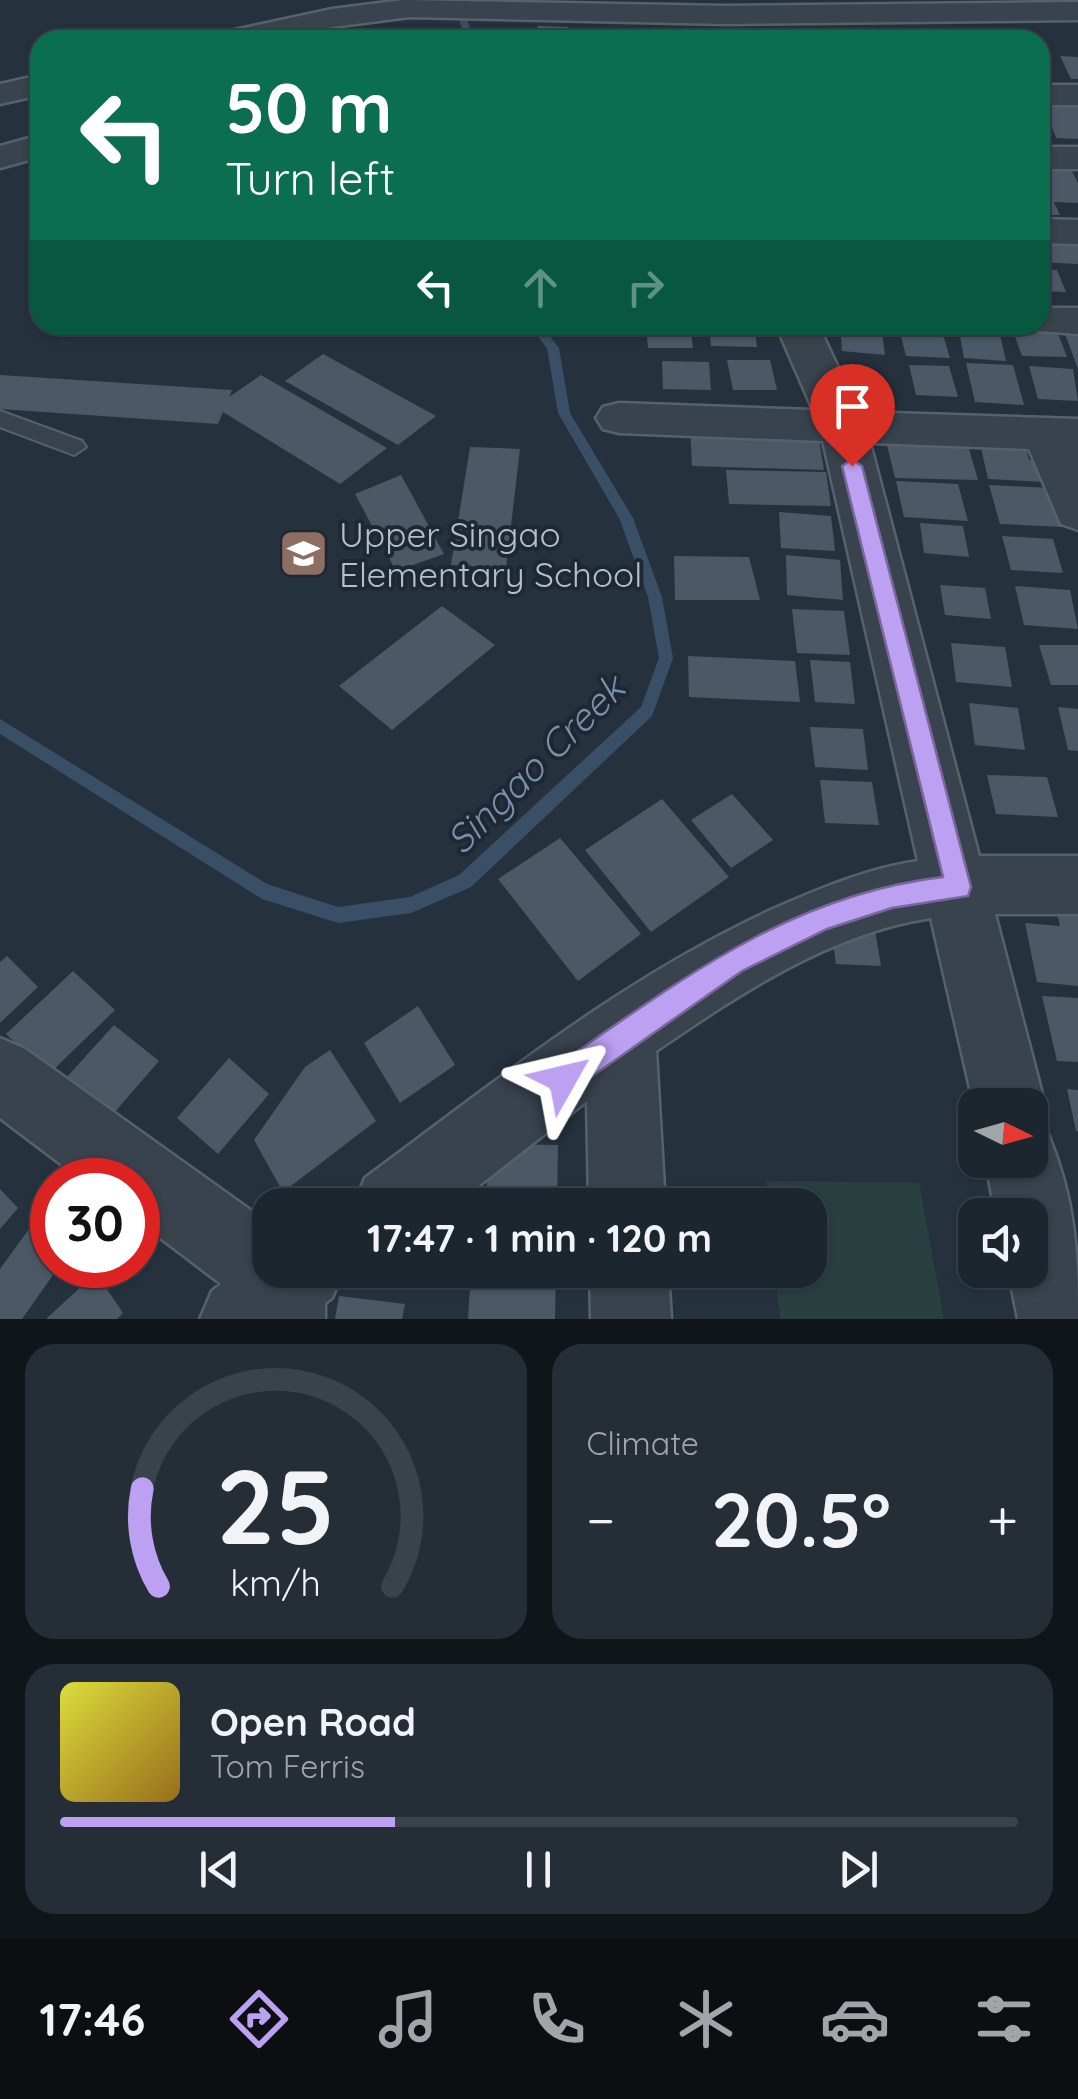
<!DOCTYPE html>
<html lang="en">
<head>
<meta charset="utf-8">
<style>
	body { margin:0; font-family:Quicksand,sans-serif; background:#252e36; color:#f1f3f6; height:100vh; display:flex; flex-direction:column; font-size:38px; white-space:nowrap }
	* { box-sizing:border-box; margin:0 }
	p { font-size:32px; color:#a0a5aa }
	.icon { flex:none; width:55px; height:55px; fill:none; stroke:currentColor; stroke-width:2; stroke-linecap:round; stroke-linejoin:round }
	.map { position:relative; height:1319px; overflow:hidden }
	.details { display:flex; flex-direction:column; gap:25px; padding:25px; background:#0f1519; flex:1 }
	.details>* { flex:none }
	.top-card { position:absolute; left:30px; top:30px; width:1020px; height:305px; border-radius:30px; box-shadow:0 2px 8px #0004,0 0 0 2px #3a434a; background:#0b6e4f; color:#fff; overflow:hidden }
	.needle { width:65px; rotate:95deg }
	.fabs { position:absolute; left:958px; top:1088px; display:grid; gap:20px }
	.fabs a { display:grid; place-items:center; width:90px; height:90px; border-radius:20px; background:#1c262e; box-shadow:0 2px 8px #0004,0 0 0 2px #3a434a; font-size:50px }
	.speed { position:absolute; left:30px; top:1158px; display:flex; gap:20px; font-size:50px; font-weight:700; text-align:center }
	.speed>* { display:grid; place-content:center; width:130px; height:130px; border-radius:50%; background:#1c262e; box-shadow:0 2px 8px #0004,0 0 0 2px #3a434a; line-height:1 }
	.speed .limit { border:15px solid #d22; background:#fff; color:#111 }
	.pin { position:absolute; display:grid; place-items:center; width:85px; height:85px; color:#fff; margin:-102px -42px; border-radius:50% 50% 50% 0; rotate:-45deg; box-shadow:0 0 10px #0007 }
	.pin .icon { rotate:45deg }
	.me { position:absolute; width:110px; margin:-55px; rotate:53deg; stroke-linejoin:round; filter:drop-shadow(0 0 8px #0008) }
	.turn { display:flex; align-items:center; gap:35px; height:210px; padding:0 30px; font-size:45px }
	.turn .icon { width:130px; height:130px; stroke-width:2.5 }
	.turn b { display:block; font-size:70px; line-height:85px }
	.lanes { display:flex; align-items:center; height:95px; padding:0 30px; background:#0003; justify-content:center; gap:50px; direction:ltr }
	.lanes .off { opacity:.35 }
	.big { font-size:75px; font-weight:700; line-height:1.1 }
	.details .widget { flex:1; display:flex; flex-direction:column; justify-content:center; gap:15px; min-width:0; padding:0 35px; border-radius:30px; background:#252e36 }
	.details .dial { align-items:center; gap:0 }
	.dial svg { height:260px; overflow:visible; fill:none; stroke:#3a434a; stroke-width:7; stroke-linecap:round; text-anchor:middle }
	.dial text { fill:#f1f3f6; stroke:none }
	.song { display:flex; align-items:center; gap:30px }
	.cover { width:120px; height:120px; border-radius:15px; background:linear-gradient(135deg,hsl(60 70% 55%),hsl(40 70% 35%)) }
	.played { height:10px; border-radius:5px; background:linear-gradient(90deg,#bca0f2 35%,#3a434a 35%) }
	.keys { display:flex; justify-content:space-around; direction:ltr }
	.heat { display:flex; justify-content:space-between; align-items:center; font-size:55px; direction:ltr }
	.details .tiles { flex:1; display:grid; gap:25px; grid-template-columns:1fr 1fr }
	.widget:last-child { grid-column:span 2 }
	.trip { position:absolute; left:252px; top:1188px; width:575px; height:100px; border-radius:30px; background:#1c262e; box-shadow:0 2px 8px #0004,0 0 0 2px #3a434a; font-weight:700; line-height:100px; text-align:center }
	.tabs { display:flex; height:160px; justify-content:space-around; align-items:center; background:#0b0f12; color:#a0a5aa }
	.tabs .icon { width:70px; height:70px }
	.tabs .selected { color:#bca0f2 }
	.tabs b { font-size:45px; color:#f1f3f6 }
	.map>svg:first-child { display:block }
</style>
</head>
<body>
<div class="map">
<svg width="1078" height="1319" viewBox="0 0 1078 1319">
	<rect width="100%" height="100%" fill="#25323e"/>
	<polygon fill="#284040" points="766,1181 919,1183 944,1319 780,1319 775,1270 810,1270 810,1205 768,1205"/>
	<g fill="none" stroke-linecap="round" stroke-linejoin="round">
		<g fill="#394f65" fill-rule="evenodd">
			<polygon points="462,13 466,15 473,40 465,40 458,15"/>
			<polygon points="529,325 541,325 559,348 570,413 633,518 662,597 673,658 652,716 471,887 411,913 338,923 262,899 0,734 0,719 267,884 338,907 410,897 459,875 641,707 659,658 648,597 619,518 558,413 547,348"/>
		</g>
	</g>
	<g fill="#4b5967">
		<polygon points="538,26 568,27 566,40 535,40"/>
		<polygon points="624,29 663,31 663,40 623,40"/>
		<polygon points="802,33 836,34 836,40 802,40"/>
		<polygon points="751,34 789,35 789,40 752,40"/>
		<polygon points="1060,56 1078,57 1078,79 1071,79"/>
		<polygon points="1042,101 1078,102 1078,139 1056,138"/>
		<polygon points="1040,158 1066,159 1078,183 1078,203 1054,202 1060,215 1042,215 1040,211"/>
		<polygon points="1040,234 1078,235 1078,264 1040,262"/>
		<polygon points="1040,269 1057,270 1066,292 1040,291"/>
		<polygon points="1061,323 1078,324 1078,369"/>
		<polygon points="646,325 690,325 693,348 648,348"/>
		<polygon points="709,325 754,325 757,347 711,346"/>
		<polygon points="840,325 881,325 885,355 842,351"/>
		<polygon points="898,325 940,325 950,358 906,356"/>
		<polygon points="958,325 998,326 1006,361 964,358"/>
		<polygon points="1011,325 1055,326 1067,357 1022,356"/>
		<polygon points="323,354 436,416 398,445 285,381"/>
		<polygon points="727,360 770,360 777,390 733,390"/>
		<polygon points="662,361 709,362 711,390 663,389"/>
		<polygon points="966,363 1013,365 1024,405 975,402"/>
		<polygon points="909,365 949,366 958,397 916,395"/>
		<polygon points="1029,366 1073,369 1078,401 1038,399"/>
		<polygon points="0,375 232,390 229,397 261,375 387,448 340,484 223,412 218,424 0,409"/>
		<polygon points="690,424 817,428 824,470 692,466"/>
		<polygon points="884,433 965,435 978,480 895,478"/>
		<polygon points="979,439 1024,441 1029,460 1040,461 1046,482 988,479"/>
		<polygon points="470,447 520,449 506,568 451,565"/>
		<polygon points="726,470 826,472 831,506 729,504"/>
		<polygon points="401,475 444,554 396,571 355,494"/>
		<polygon points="896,481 958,484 968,521 904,517"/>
		<polygon points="989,485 1051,488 1062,527 1000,524"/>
		<polygon points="779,512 831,516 835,551 781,548"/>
		<polygon points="920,523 963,526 969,557 924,553"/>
		<polygon points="1002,536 1053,539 1063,573 1011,570"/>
		<polygon points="786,555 840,560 843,600 787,595"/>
		<polygon points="674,556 749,557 760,600 675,600"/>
		<polygon points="940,585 985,588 991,619 945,615"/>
		<polygon points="1015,586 1070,590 1078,629 1024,625"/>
		<polygon points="442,606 495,645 392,730 339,686"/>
		<polygon points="792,609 844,611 850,655 797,653"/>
		<polygon points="951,643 1005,647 1012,687 956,682"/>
		<polygon points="1039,645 1078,645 1078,685 1051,685"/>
		<polygon points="688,656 795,661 800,702 689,697"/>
		<polygon points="810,660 850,662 855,704 815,702"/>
		<polygon points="969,703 1018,708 1025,750 975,745"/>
		<polygon points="1058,707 1078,709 1078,751 1068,750"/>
		<polygon points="810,727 863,729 868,770 815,767"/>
		<polygon points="987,775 1047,777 1058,817 996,814"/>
		<polygon points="820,780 872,782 879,825 825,823"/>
		<polygon points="732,794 773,840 731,868 691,820"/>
		<polygon points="662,799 729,877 651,932 585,850"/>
		<polygon points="560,838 641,934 578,981 498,879"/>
		<polygon points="1054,898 1078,900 1078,986 1037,982 1025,923 1060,926"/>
		<polygon points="831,928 875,930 881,966 836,964"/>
		<polygon points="7,956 38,987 0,1023 0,962"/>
		<polygon points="73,971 115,1010 48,1075 6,1034"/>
		<polygon points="1042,996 1078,998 1078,1062 1057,1061"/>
		<polygon points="418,1006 455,1065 400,1103 364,1043"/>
		<polygon points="114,1025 159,1061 100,1129 56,1089"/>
		<polygon points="330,1050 376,1121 283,1192 254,1140 305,1067"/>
		<polygon points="229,1058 269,1094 218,1154 177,1118"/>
		<polygon points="1067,1089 1078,1090 1078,1131 1076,1131"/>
		<polygon points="489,1144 558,1145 557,1205 486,1205"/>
		<polygon points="0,1189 18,1208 0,1229"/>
		<polygon points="29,1229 52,1246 52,1265 60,1265 22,1319 0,1319 0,1269"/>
		<polygon points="349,1270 409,1270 407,1288 347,1282"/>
		<polygon points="471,1270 556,1270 555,1319 468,1319"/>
		<polygon points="96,1273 123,1313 117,1319 46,1319"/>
		<polygon points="339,1296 405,1304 402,1319 335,1319"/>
	</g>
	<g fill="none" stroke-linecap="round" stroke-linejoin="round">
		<defs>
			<polygon id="service" points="0,411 82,441 86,447 74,455 0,427"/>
			<g id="minor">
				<polygon points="403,0 726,6 1078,2 1078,20 726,24 410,17 332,27 274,40 216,40 221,33 332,9"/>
				<polygon points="40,75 40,95 0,104 0,84"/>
				<rect x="1040" y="85" width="38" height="20"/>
				<polygon points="40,135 40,157 0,168 0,146"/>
				<rect x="1040" y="147" width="38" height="22"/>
				<polygon points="1040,219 1078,220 1078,244 1040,243"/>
				<polygon points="1040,308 1078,308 1078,334 1025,330 1022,325 1040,325"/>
				<path d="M 776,325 L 818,325 L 859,412 L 1078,419 L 1078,530 L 1061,524 L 1029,449 L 870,443 L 979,856 L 1078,856 L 1078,914 L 995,914 L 1045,1105 L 1035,1128 L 1048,1134 C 1075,1199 1078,1250 1078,1319 L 1018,1319 L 1008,1270 L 1030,1270 L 1030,1215 L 996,1215 L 985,1160 L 1030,1160 L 1030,1105 L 975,1105 L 975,1110 L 931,918 C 828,934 740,994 656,1051 L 665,1205 L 589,1205 L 587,1101 L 454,1205 L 354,1205 L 365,1178 C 496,1081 624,977 773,909 C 819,889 868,868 918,861 L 823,441 L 619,433 L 603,429 L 596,418 L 603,407 L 619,403 L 813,410 Z"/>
				<polygon points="0,1038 25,1049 270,1224 270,1270 343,1270 332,1298 325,1303 325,1319 200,1319 212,1291 221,1284 138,1221 138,1180 82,1180 0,1118"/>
				<polygon points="590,1270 668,1270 671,1319 591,1319"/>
			</g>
		</defs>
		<use href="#service" stroke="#57616c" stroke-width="4"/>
		<use href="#minor" stroke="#57616c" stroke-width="5"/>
		<use href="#service" fill="#39434e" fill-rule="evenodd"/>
		<use href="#minor" fill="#39434e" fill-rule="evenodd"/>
	</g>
	<path fill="#bca0f2" stroke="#7a689d" stroke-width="2.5" d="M 852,459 L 862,466 L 971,887 L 968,896 L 892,908 L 827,929 L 742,971 L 574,1089 L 563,1093 L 553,1089 L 549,1079 L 553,1068 C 677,983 788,895 943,877 L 842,466 Z"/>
	<defs>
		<symbol id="school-square" viewBox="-11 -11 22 22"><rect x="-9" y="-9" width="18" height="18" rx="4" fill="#8d6e63" stroke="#1e2833"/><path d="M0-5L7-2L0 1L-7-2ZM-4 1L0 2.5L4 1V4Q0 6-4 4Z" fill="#fff"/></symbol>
	</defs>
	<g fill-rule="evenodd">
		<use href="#school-square" x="276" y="526" width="55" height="55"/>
	</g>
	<g text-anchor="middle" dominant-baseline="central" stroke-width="8" stroke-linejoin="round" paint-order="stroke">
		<g font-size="35" fill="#b5bec9" stroke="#1e2833" text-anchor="start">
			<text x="339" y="534">Upper Singao<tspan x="339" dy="40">Elementary School</tspan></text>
		</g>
		<g font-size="38" font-style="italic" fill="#7591ac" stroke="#1e2833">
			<text transform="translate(535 764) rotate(-45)">Singao Creek</text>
		</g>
	</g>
</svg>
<div class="fabs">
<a><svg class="needle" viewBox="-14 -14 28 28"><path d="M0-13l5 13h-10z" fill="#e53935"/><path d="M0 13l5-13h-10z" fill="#a0a5aa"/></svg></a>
<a><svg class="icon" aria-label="sound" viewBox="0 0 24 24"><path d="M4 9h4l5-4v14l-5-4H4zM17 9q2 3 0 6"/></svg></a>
</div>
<div class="speed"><div class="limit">30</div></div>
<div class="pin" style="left:852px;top:466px;background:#d93025"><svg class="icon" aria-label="arrive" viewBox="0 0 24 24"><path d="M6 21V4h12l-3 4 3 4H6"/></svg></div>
<svg class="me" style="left:563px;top:1079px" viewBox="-20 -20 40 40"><path d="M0-17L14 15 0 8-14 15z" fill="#bca0f2" stroke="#fff" stroke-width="4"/></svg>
<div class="trip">17:47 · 1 min · 120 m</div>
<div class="top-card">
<div class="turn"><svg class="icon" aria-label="left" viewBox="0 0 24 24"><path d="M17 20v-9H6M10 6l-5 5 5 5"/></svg><div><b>50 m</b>Turn left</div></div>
<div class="lanes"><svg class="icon" aria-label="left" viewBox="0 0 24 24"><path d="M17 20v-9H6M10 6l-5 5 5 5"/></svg><svg class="icon off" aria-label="ahead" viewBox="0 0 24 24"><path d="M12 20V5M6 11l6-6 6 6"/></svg><svg class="icon off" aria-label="right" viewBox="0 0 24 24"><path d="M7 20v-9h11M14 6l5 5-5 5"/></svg></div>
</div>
</div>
<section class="details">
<div class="tiles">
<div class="widget dial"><svg viewBox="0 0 100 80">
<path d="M14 69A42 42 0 1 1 86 69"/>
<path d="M14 69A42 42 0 0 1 9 39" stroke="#bca0f2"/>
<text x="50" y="56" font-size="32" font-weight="700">25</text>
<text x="50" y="72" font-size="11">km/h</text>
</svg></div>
<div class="widget"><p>Climate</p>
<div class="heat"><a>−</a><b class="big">20.5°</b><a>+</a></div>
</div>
<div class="widget">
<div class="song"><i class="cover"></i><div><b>Open Road</b><p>Tom Ferris</p></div></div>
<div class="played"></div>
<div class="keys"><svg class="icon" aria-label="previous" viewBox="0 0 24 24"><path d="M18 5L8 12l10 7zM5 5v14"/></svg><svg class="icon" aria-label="pause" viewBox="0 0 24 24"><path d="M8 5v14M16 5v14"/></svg><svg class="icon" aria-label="next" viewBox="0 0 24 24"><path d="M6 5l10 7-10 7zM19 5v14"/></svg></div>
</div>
</div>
</section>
<nav class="tabs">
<b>17:46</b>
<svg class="icon selected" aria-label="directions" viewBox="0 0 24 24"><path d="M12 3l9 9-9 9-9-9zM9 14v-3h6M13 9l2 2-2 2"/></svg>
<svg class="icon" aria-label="music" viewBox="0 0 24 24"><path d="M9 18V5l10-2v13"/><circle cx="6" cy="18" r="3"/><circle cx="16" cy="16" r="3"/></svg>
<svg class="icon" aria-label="phone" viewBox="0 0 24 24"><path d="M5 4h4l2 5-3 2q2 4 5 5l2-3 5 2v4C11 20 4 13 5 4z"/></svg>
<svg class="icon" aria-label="climate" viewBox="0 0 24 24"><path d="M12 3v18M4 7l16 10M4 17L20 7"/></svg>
<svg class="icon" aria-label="car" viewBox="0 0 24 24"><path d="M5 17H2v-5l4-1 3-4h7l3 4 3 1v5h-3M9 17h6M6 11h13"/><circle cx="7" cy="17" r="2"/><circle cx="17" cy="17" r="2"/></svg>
<svg class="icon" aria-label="filters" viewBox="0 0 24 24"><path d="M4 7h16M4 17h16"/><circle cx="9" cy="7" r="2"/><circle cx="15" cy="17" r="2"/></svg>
</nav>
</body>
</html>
